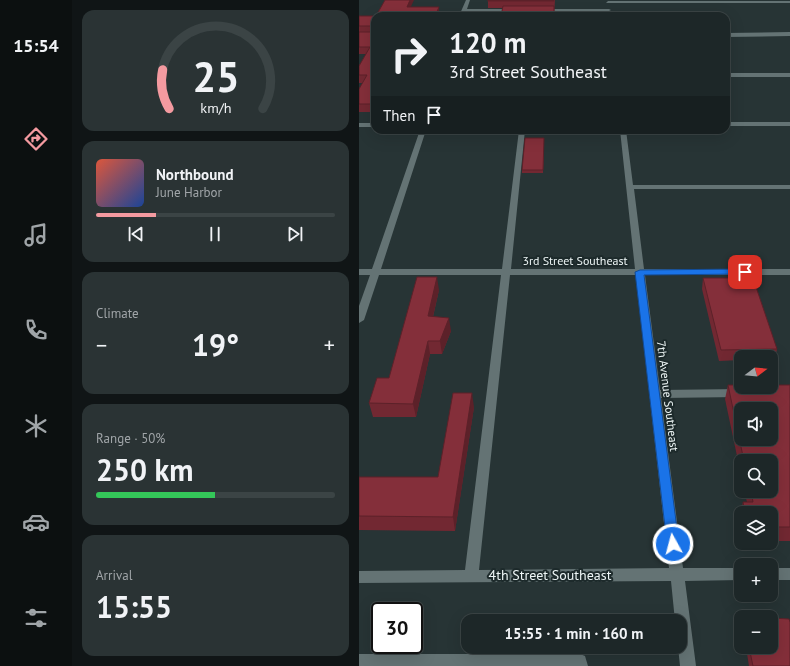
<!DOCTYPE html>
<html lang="en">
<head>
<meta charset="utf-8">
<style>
	body { margin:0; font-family:"PT Sans",sans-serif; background:#2a3334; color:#f1f3f6; height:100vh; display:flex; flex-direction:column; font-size:15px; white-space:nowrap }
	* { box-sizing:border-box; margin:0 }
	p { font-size:13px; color:#a0a5a8 }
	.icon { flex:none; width:22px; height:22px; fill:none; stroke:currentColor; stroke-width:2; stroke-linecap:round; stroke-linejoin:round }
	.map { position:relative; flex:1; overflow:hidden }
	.drawer { display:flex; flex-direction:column; gap:10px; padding:10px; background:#101516; width:287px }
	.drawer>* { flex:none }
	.guide { position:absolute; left:12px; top:12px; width:359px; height:122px; border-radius:12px; box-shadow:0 4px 16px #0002,0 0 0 1px #3b4445; background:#1d2728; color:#f1f3f6; overflow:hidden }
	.needle { width:26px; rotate:74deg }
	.controls { position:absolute; left:375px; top:350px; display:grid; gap:8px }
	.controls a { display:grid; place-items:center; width:44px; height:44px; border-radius:8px; background:#1d2728; box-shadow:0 4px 16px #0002,0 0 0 1px #3b4445; font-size:20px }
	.speed { position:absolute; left:12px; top:602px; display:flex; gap:8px; font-size:20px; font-weight:700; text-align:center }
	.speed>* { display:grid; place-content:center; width:52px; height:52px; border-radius:50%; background:#1d2728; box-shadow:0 4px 16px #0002,0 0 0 1px #3b4445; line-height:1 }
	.speed .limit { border:2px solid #111; border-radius:6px; background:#fff; color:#111 }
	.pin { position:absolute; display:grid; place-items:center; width:34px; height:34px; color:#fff; margin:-17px; border-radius:8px; box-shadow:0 2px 6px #0006 }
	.me { position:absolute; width:44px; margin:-22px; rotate:353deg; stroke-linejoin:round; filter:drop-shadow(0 0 3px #0008) }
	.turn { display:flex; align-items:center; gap:14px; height:84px; padding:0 12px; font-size:18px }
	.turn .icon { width:52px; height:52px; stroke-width:2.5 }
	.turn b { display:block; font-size:28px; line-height:34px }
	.then { display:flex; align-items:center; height:38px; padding:0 12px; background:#0003; gap:8px; font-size:15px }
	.big { font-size:30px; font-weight:700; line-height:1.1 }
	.drawer .tile { flex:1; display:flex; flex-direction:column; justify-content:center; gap:6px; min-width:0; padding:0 14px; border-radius:12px; background:#2a3334 }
	.drawer .dial { align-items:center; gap:0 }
	.dial svg { height:104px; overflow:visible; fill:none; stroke:#3b4445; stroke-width:7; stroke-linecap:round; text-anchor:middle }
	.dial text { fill:#f1f3f6; stroke:none }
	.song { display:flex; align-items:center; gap:12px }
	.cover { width:48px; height:48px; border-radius:6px; background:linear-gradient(135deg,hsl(10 70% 55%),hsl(220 70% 35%)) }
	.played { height:4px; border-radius:2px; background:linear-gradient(90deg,#f49aa0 25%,#3b4445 25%) }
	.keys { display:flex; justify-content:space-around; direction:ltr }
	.heat { display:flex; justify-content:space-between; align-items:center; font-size:22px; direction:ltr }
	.charge { height:6px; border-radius:3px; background:linear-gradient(90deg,#34c759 50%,#3b4445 0) }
	.trip { position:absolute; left:102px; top:614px; width:226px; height:40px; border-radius:12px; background:#1d2728; box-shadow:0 4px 16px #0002,0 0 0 1px #3b4445; font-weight:700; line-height:40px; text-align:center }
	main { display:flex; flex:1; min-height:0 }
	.dock { display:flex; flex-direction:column; width:72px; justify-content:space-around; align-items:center; background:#0c1010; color:#a0a5a8 }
	.dock .icon { width:28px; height:28px }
	.dock .active { color:#f49aa0 }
	.dock b { font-size:18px; color:#f1f3f6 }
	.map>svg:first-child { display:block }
</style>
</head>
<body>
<main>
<nav class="dock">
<b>15:54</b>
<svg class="icon active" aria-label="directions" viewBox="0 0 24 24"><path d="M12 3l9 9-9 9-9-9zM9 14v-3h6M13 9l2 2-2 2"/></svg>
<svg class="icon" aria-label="music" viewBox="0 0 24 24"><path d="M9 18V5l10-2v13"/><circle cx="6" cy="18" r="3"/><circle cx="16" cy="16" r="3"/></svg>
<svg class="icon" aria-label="phone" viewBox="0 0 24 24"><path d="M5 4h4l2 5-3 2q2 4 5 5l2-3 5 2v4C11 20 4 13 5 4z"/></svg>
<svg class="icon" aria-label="climate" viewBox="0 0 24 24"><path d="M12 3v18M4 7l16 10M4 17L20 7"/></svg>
<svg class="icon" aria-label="car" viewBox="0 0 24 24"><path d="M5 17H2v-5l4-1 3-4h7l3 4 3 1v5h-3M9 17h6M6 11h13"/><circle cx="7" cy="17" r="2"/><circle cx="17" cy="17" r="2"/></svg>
<svg class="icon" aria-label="filters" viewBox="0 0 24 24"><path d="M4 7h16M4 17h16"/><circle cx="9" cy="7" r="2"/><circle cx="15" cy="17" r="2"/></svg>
</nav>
<section class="drawer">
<div class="tile dial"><svg viewBox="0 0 100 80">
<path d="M14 69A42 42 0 1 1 86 69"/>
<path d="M14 69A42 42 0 0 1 9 39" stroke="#f49aa0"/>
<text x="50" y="56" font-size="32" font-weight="700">25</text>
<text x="50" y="72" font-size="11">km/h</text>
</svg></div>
<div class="tile">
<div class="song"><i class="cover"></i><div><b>Northbound</b><p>June Harbor</p></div></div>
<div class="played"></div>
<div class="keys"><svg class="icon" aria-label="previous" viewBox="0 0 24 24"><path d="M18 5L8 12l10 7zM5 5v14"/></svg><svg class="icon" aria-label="pause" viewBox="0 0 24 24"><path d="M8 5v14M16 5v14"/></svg><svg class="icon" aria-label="next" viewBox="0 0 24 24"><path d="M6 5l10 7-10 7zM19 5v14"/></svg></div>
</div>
<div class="tile"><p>Climate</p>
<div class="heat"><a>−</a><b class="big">19°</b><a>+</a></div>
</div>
<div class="tile"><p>Range · 50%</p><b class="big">250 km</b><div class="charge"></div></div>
<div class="tile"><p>Arrival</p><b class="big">15:55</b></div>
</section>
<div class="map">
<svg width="431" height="666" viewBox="0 0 431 666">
	<rect width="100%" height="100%" fill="#273435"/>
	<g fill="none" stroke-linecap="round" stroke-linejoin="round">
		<g fill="#647374" fill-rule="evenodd">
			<polygon points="107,0 111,0 108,9 157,9 159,10 157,11 107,11 106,16 100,16"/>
			<polygon points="249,1 431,1 431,3 247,3"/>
			<polygon points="183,9 250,9 252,10 250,11 181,11"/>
			<polygon points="431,32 431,36 367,37 367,33"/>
			<rect x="367" y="73" width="64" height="4"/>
			<rect x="367" y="122" width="64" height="4"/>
			<rect x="0" y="123" width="16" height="4"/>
			<path d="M 61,130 L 67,130 L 22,269 L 143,269 L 160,130 L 166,130 L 152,269 L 276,269 L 261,130 L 267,130 L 274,185 L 431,185 L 431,189 L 275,189 L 285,269 L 431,269 L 431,275 L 286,275 L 301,390 L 381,389 L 385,390 L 386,393 L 385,396 L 381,397 L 302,398 L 324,568 L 382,568 L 382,580 L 326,581 L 337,666 L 321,666 L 319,647 L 321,647 L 321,621 L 316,621 L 312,581 L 0,583 L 0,571 L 106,570 L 142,275 L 20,275 L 5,320 L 0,323 L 0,306 L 11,275 L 0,275 L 0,269 L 13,269 ZM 151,275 L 277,275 L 310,568 L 120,570 Z"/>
			<rect x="412" y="568" width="19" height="12"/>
			<polygon points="0,654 221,654 226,656 229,666 0,666"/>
		</g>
	</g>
	<g fill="#722832">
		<polygon points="196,0 195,16 142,16 144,8 129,8 129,1"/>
		<polygon points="0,16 16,16 16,112 0,112 0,89 4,83 0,83 0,66 7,54 0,54"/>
		<polygon points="185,138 184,173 163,173 163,170"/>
		<polygon points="344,278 418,349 416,360 412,360 412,357 382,357 382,360 360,361 343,289"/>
		<polygon points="80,290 74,317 92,331 83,354 71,354 57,417 14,417 10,403 30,378"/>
		<polygon points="369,385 431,385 431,541 412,541 412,513 382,513 382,522 381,516 384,502 388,502 385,491 412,491 412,461 382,461 382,475 366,399"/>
		<polygon points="115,407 96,531 0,530 0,477 79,477"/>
		<polygon points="387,647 412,647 431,666 390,666"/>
	</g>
	<g fill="#5c2129">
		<polygon points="51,0 55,0 49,13 48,7"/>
		<polygon points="80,7 80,16 76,16"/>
		<polygon points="78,277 80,290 71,329 69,316"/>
		<polygon points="90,318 92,331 83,354 81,341"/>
		<polygon points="69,341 71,354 57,417 54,404"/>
		<polygon points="113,393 115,407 96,531 94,517"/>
	</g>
	<g fill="#842f3a" stroke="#5c2129" fill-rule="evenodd">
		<polygon points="26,0 51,0 48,7 80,7 76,16 17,16"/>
		<rect x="129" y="0" width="66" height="1"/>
		<polygon points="144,6 195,6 195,16 142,16"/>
		<polygon points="0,16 16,16 16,27 16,26 0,26"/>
		<polygon points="16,31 16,104 0,104 0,89 8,75 0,75 0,66 11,47 0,47 0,32 15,32"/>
		<polygon points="166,138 185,138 184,170 163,170"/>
		<polygon points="58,277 78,277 69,316 90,318 81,341 69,341 54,404 10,403 18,378 30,378"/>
		<polygon points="344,278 394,278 418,349 362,350"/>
		<path d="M 369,385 L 382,385 L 382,387 L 412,387 L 412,385 L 431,385 L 431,527 L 412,527 L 412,513 L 386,513 L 384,502 L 394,502 L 392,491 L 412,491 L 412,461 L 385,461 ZM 382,409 L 412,409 L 412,439 L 382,439 Z"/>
		<polygon points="94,393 113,393 94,517 0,516 0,477 79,477"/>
		<polygon points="412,618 430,619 431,622 431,666 394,666 390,647 412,647"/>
	</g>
	<polygon fill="#1a73e8" stroke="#114b97" points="386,269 390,272 389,274 285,275 320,544 319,548 314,549 310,548 308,544 276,272 281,270"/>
	<g text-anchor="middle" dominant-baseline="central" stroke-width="4" stroke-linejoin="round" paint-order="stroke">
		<g font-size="12" fill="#eef6f6" stroke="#1d2a2b">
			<text x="216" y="260">3rd Street Southeast</text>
			<text transform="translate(309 396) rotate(83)">7th Avenue Southeast</text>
		</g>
		<g font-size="14" fill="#eef6f6" stroke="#1d2a2b">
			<text x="191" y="575">4th Street Southeast</text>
		</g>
	</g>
</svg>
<div class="controls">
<a><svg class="needle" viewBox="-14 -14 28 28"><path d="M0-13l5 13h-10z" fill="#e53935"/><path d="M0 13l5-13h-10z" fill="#a0a5a8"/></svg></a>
<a><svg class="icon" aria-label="sound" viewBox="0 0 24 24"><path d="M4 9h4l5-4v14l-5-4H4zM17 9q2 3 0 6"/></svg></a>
<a><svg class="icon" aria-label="search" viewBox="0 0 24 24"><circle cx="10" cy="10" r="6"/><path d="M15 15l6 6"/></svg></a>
<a><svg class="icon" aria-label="layers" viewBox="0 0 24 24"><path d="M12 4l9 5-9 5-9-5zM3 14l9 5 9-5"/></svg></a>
<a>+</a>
<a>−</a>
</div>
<div class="speed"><div class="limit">30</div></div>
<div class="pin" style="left:386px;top:272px;background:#d93025"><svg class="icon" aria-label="arrive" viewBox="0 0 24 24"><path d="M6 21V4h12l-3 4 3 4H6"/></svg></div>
<svg class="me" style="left:314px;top:544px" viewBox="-20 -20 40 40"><circle r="17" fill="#1a73e8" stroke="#fff" stroke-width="3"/><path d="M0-11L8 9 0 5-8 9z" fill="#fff"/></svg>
<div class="trip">15:55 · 1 min · 160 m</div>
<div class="guide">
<div class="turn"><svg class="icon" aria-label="right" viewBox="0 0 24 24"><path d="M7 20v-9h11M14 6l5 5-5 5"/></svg><div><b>120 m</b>3rd Street Southeast</div></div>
<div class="then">Then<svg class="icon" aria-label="arrive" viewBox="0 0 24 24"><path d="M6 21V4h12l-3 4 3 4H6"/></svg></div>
</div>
</div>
</main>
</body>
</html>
